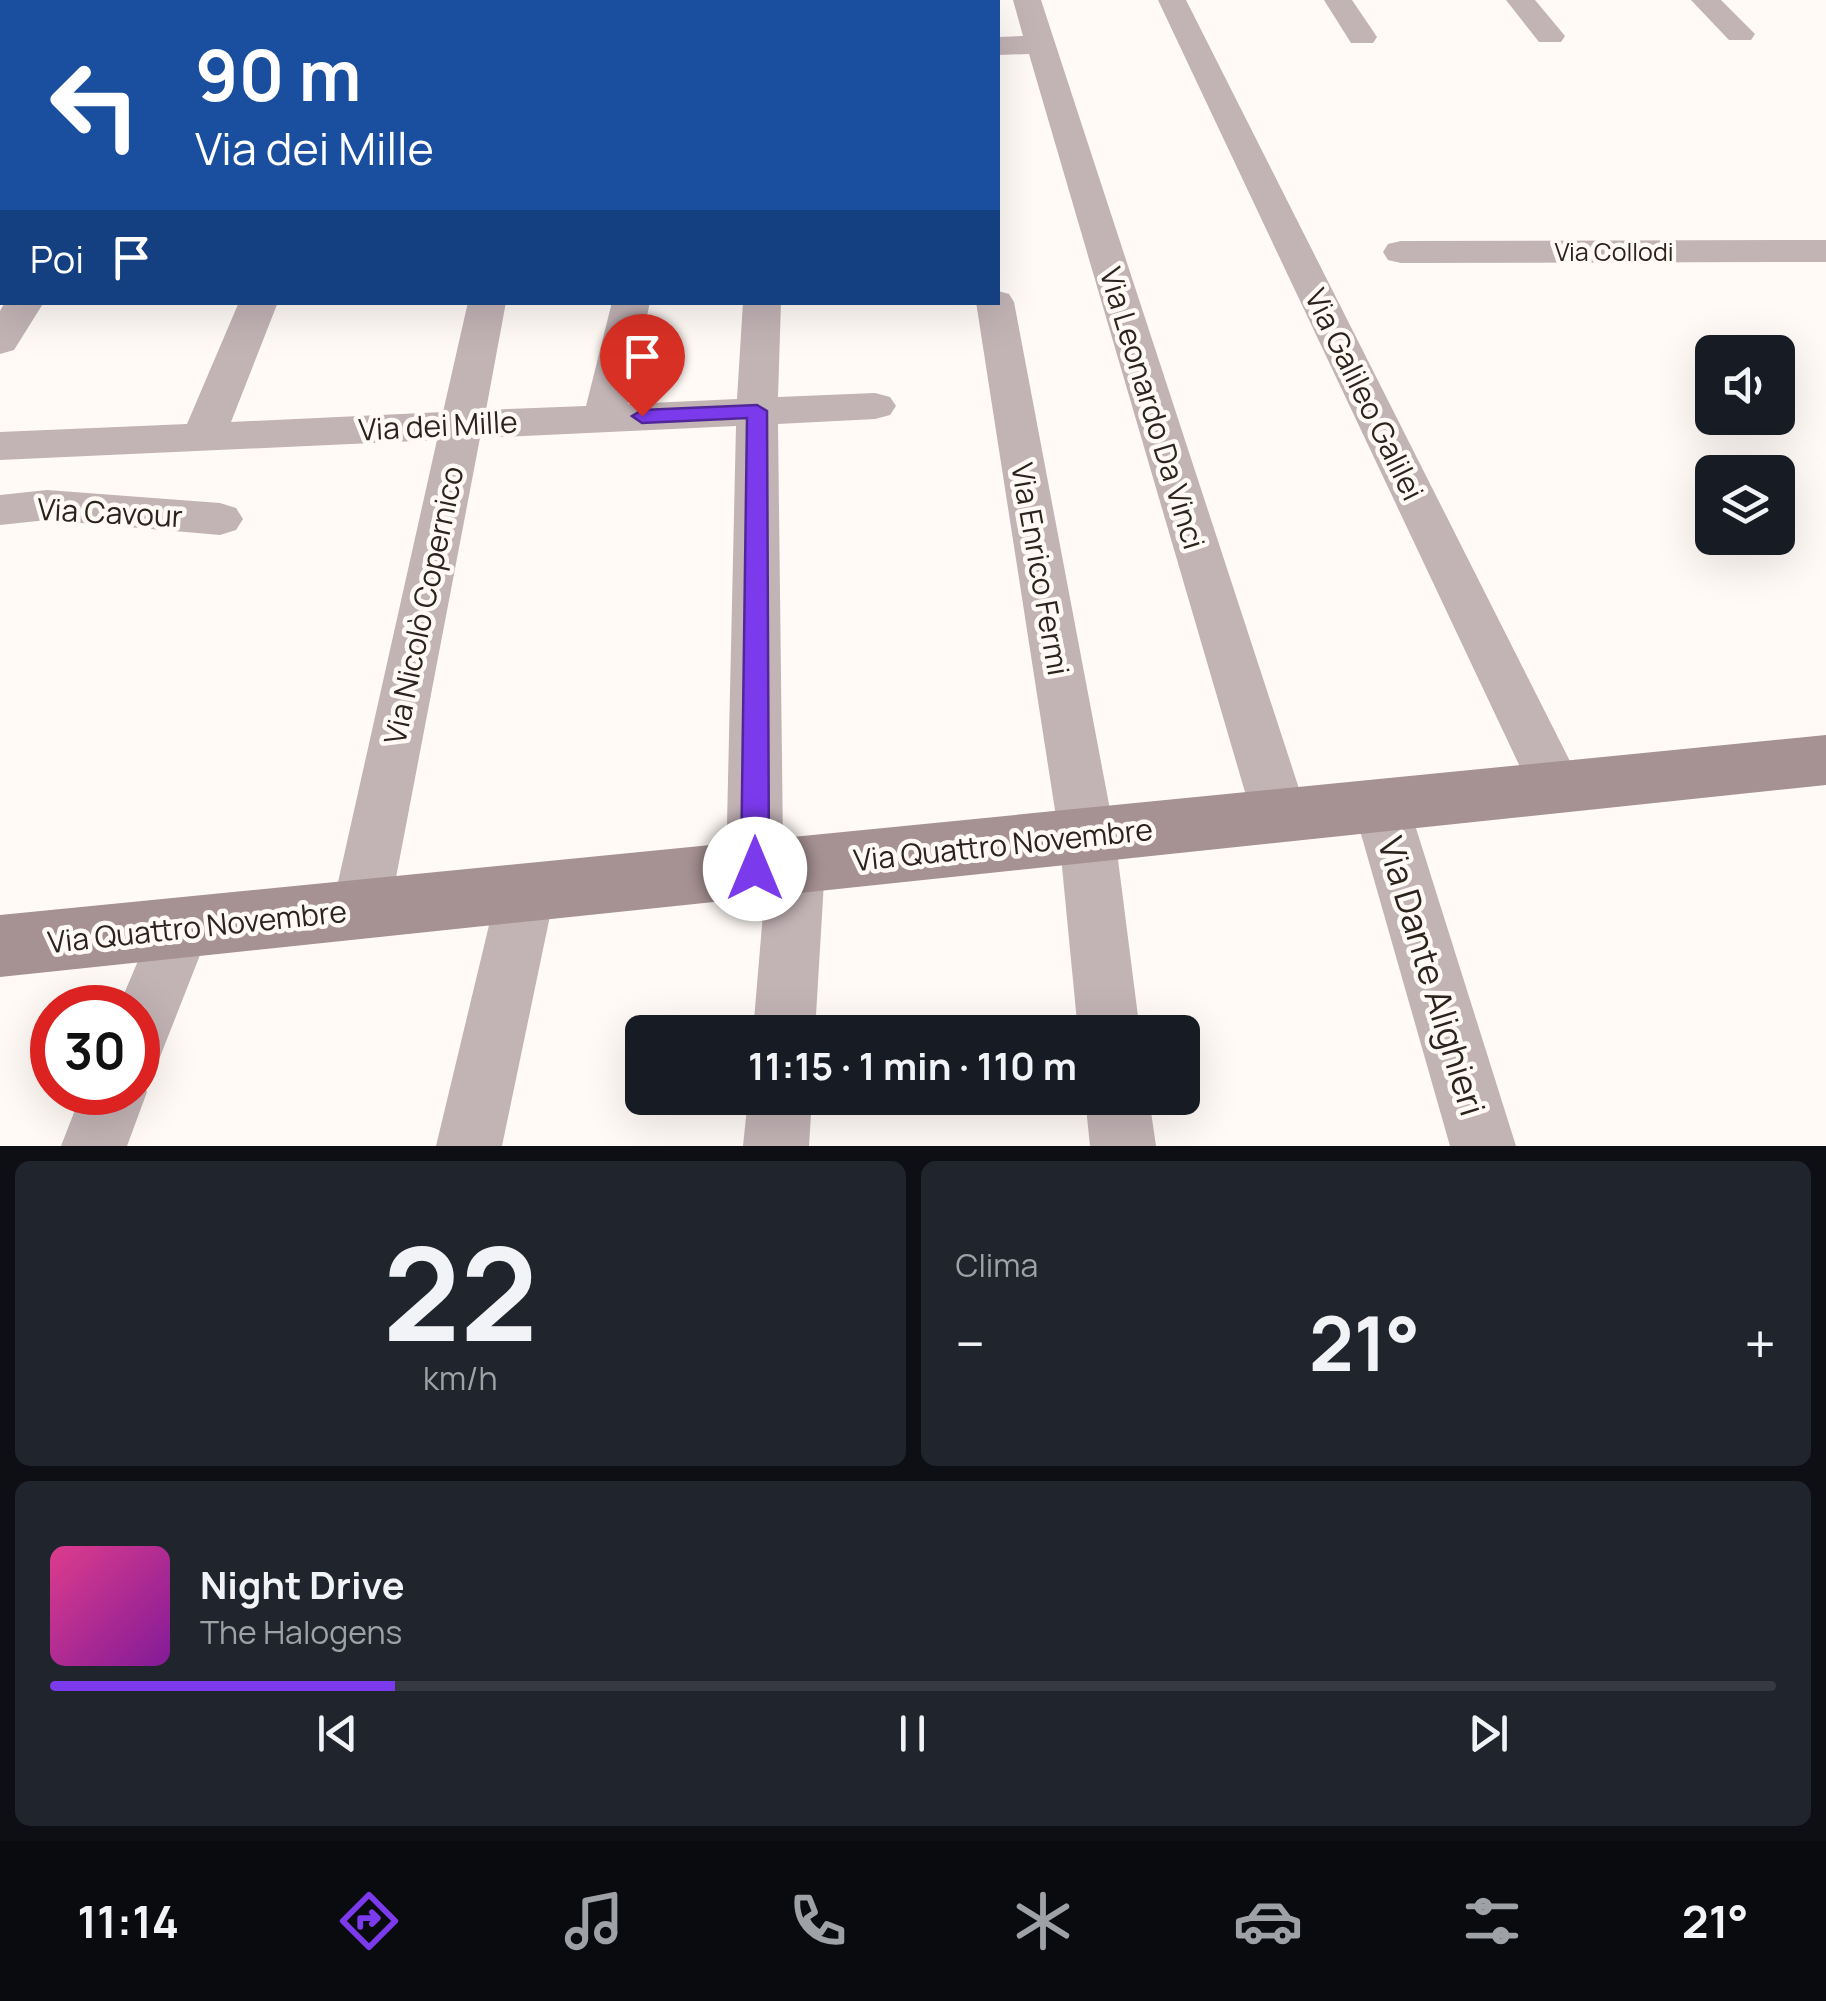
<!DOCTYPE html>
<html lang="it">
<head>
<meta charset="utf-8">
<style>
	body { margin:0; font-family:Manrope,sans-serif; background:#20242c; color:#f1f3f6; height:100vh; display:flex; flex-direction:column; font-size:38px; white-space:nowrap }
	* { box-sizing:border-box; margin:0 }
	p { font-size:32px; color:#9ea1a6 }
	.icon { flex:none; width:55px; height:55px; fill:none; stroke:currentColor; stroke-width:2; stroke-linecap:round; stroke-linejoin:round }
	.map { position:relative; height:1146px; overflow:hidden }
	.sheet { display:flex; flex-direction:column; gap:15px; padding:15px; background:#0d0f14; flex:1 }
	.sheet>* { flex:none }
	.banner { position:absolute; left:0px; top:0px; width:1000px; height:305px; box-shadow:0 10px 40px #0002; background:#1a4fa0; color:#fff; overflow:hidden }
	.controls { position:absolute; left:1695px; top:335px; display:grid; gap:20px }
	.controls a { display:grid; place-items:center; width:100px; height:100px; border-radius:15px; background:#171b24; box-shadow:0 10px 40px #0002; font-size:50px }
	.speed { position:absolute; left:30px; top:985px; display:flex; gap:20px; font-size:50px; font-weight:700; text-align:center }
	.speed>* { display:grid; place-content:center; width:130px; height:130px; border-radius:50%; background:#171b24; box-shadow:0 10px 40px #0002; line-height:1 }
	.speed .limit { border:15px solid #d22; background:#fff; color:#111 }
	.pin { position:absolute; display:grid; place-items:center; width:85px; height:85px; color:#fff; margin:-102px -42px; border-radius:50% 50% 50% 0; rotate:-45deg; box-shadow:0 0 10px #0007 }
	.pin .icon { rotate:45deg }
	.me { position:absolute; width:110px; margin:-55px; rotate:0deg; stroke-linejoin:round; filter:drop-shadow(0 0 8px #0008) }
	.turn { display:flex; align-items:center; gap:35px; height:210px; padding:0 30px; font-size:45px }
	.turn .icon { width:130px; height:130px; stroke-width:2.5 }
	.turn b { display:block; font-size:70px; line-height:85px }
	.then { display:flex; align-items:center; height:95px; padding:0 30px; background:#0003; gap:20px; font-size:38px }
	.big { font-size:75px; font-weight:700; line-height:1.1 }
	.sheet .tile { flex:1; display:flex; flex-direction:column; justify-content:center; gap:15px; min-width:0; padding:0 35px; border-radius:15px; background:#20242c }
	.sheet .dial { align-items:center; gap:0 }
	.dial b { font-size:130px; line-height:1 }
	.song { display:flex; align-items:center; gap:30px }
	.cover { width:120px; height:120px; border-radius:15px; background:linear-gradient(135deg,hsl(330 70% 55%),hsl(290 70% 35%)) }
	.played { height:10px; border-radius:5px; background:linear-gradient(90deg,#7c3aed 20%,#363941 20%) }
	.keys { display:flex; justify-content:space-around; direction:ltr }
	.heat { display:flex; justify-content:space-between; align-items:center; font-size:55px; direction:ltr }
	.sheet .tiles { flex:1; display:grid; gap:15px; grid-template-columns:1fr 1fr }
	.tile:last-child { grid-column:span 2 }
	.trip { position:absolute; left:625px; top:1015px; width:575px; height:100px; border-radius:15px; background:#171b24; box-shadow:0 10px 40px #0002; font-weight:700; line-height:100px; text-align:center }
	.tab-bar { display:flex; height:160px; justify-content:space-around; align-items:center; background:#090b0e; color:#9ea1a6 }
	.tab-bar .icon { width:70px; height:70px }
	.tab-bar .current { color:#7c3aed }
	.tab-bar b { font-size:45px; color:#f1f3f6 }
	.map>svg:first-child { display:block }
</style>
</head>
<body>
<div class="map">
<svg width="1826" height="1146" viewBox="0 0 1826 1146">
	<rect width="100%" height="100%" fill="#fffaf6"/>
	<g fill="none" stroke-linecap="round" stroke-linejoin="round">
		<g fill="#c2b3b5" fill-rule="evenodd">
			<rect x="545" y="0" width="28" height="2"/>
			<polygon points="818,0 846,0 847,2 819,2"/>
			<polygon points="1013,0 1041,0 1308,816 1300,832 1280,839 1260,832 1252,816 1029,54 998,55 998,37 1023,36"/>
			<polygon points="1158,0 1186,0 1584,789 1576,805 1557,811 1538,805"/>
			<polygon points="1324,0 1352,0 1377,37 1373,43 1351,43"/>
			<polygon points="1506,0 1535,0 1565,36 1561,42 1539,42"/>
			<polygon points="1691,0 1721,0 1755,34 1751,40 1729,40"/>
			<polygon points="1826,240 1826,262 1401,263 1388,260 1383,252 1388,244 1401,241"/>
			<polygon points="998,291 1009,294 1014,302 1115,836 1140,1032 1078,1032 1059,836 976,302 998,302"/>
			<polygon points="5,302 44,302 14,350 0,354 0,311"/>
			<polygon points="239,302 278,302 231,422 443,412 468,302 506,302 486,410 586,406 612,302 650,302 628,404 737,399 743,302 781,302 778,397 875,393 890,397 896,406 890,415 875,419 778,424 783,845 796,841 816,848 825,865 815,1032 753,1032 765,890 755,893 735,886 726,869 736,426 480,438 390,909 382,927 361,935 340,927 332,909 437,440 0,460 0,432 187,424"/>
			<polygon points="47,490 220,503 236,508 243,519 236,530 220,535 47,520 0,525 0,495"/>
			<polygon points="1381,783 1401,790 1409,806 1516,1146 1450,1146 1353,806 1361,790"/>
			<polygon points="526,867 547,874 555,892 502,1146 436,1146 497,892 505,874"/>
			<polygon points="181,901 202,909 211,927 160,1057 138,1065 138,1008 118,1008 160,909"/>
			<polygon points="138,1070 147,1092 127,1146 61,1146 82,1092 138,1092"/>
			<polygon points="748,1098 812,1098 809,1146 743,1146"/>
			<polygon points="1085,1098 1149,1098 1156,1146 1090,1146"/>
		</g>
		<polygon fill="#a69193" fill-rule="evenodd" points="1826,735 1826,785 0,977 0,915"/>
	</g>
	<rect fill="#baa694" x="0" y="96" width="2" height="71"/>
	<rect fill="#d8c1ac" stroke="#978778" stroke-width="2.5" x="0" y="96" width="2" height="37"/>
	<polygon fill="#7c3aed" stroke="#51269a" stroke-width="2.5" points="757,405 767,411 769,869 765,877 755,880 745,877 741,869 747,418 642,423 632,416 642,410"/>
	<g text-anchor="middle" dominant-baseline="central" stroke-width="9" stroke-linejoin="round" paint-order="stroke">
		<g font-size="25" fill="#2c241c" stroke="#fffaf6">
			<text x="1614" y="251">Via Collodi</text>
		</g>
		<g font-size="30" fill="#2c241c" stroke="#fffaf6">
			<text transform="translate(1365 394) rotate(64)">Via Galileo Galilei</text>
			<text transform="translate(1153 408) rotate(73)">Via Leonardo Da Vinci</text>
			<text transform="translate(438 425) rotate(-3)">Via dei Mille</text>
			<text transform="translate(110 512) rotate(3)">Via Cavour</text>
			<text transform="translate(1041 569) rotate(80)">Via Enrico Fermi</text>
			<text transform="translate(423 605) rotate(-78)">Via Nicolò Copernico</text>
			<text transform="translate(1003 844) rotate(-6)">Via Quattro Novembre</text>
			<text transform="translate(197 926) rotate(-6)">Via Quattro Novembre</text>
		</g>
		<g font-size="35" fill="#2c241c" stroke="#fffaf6">
			<text transform="translate(1432 976) rotate(73)">Via Dante Alighieri</text>
		</g>
	</g>
</svg>
<div class="controls">
<a><svg class="icon" aria-label="sound" viewBox="0 0 24 24"><path d="M4 9h4l5-4v14l-5-4H4zM17 9q2 3 0 6"/></svg></a>
<a><svg class="icon" aria-label="layers" viewBox="0 0 24 24"><path d="M12 4l9 5-9 5-9-5zM3 14l9 5 9-5"/></svg></a>
</div>
<div class="speed"><div class="limit">30</div></div>
<div class="pin" style="left:642px;top:416px;background:#d93025"><svg class="icon" aria-label="arrive" viewBox="0 0 24 24"><path d="M6 21V4h12l-3 4 3 4H6"/></svg></div>
<svg class="me" style="left:755px;top:869px" viewBox="-20 -20 40 40"><circle r="19" fill="#fff"/><path d="M0-13L10 11 0 6-10 11z" fill="#7c3aed"/></svg>
<div class="trip">11:15 · 1 min · 110 m</div>
<div class="banner">
<div class="turn"><svg class="icon" aria-label="left" viewBox="0 0 24 24"><path d="M17 20v-9H6M10 6l-5 5 5 5"/></svg><div><b>90 m</b>Via dei Mille</div></div>
<div class="then">Poi<svg class="icon" aria-label="arrive" viewBox="0 0 24 24"><path d="M6 21V4h12l-3 4 3 4H6"/></svg></div>
</div>
</div>
<section class="sheet">
<div class="tiles">
<div class="tile dial"><b>22</b><p>km/h</p></div>
<div class="tile"><p>Clima</p>
<div class="heat"><a>−</a><b class="big">21°</b><a>+</a></div>
</div>
<div class="tile">
<div class="song"><i class="cover"></i><div><b>Night Drive</b><p>The Halogens</p></div></div>
<div class="played"></div>
<div class="keys"><svg class="icon" aria-label="previous" viewBox="0 0 24 24"><path d="M18 5L8 12l10 7zM5 5v14"/></svg><svg class="icon" aria-label="pause" viewBox="0 0 24 24"><path d="M8 5v14M16 5v14"/></svg><svg class="icon" aria-label="next" viewBox="0 0 24 24"><path d="M6 5l10 7-10 7zM19 5v14"/></svg></div>
</div>
</div>
</section>
<nav class="tab-bar">
<b>11:14</b>
<svg class="icon current" aria-label="directions" viewBox="0 0 24 24"><path d="M12 3l9 9-9 9-9-9zM9 14v-3h6M13 9l2 2-2 2"/></svg>
<svg class="icon" aria-label="music" viewBox="0 0 24 24"><path d="M9 18V5l10-2v13"/><circle cx="6" cy="18" r="3"/><circle cx="16" cy="16" r="3"/></svg>
<svg class="icon" aria-label="phone" viewBox="0 0 24 24"><path d="M5 4h4l2 5-3 2q2 4 5 5l2-3 5 2v4C11 20 4 13 5 4z"/></svg>
<svg class="icon" aria-label="climate" viewBox="0 0 24 24"><path d="M12 3v18M4 7l16 10M4 17L20 7"/></svg>
<svg class="icon" aria-label="car" viewBox="0 0 24 24"><path d="M5 17H2v-5l4-1 3-4h7l3 4 3 1v5h-3M9 17h6M6 11h13"/><circle cx="7" cy="17" r="2"/><circle cx="17" cy="17" r="2"/></svg>
<svg class="icon" aria-label="filters" viewBox="0 0 24 24"><path d="M4 7h16M4 17h16"/><circle cx="9" cy="7" r="2"/><circle cx="15" cy="17" r="2"/></svg>
<b>21°</b>
</nav>
</body>
</html>
